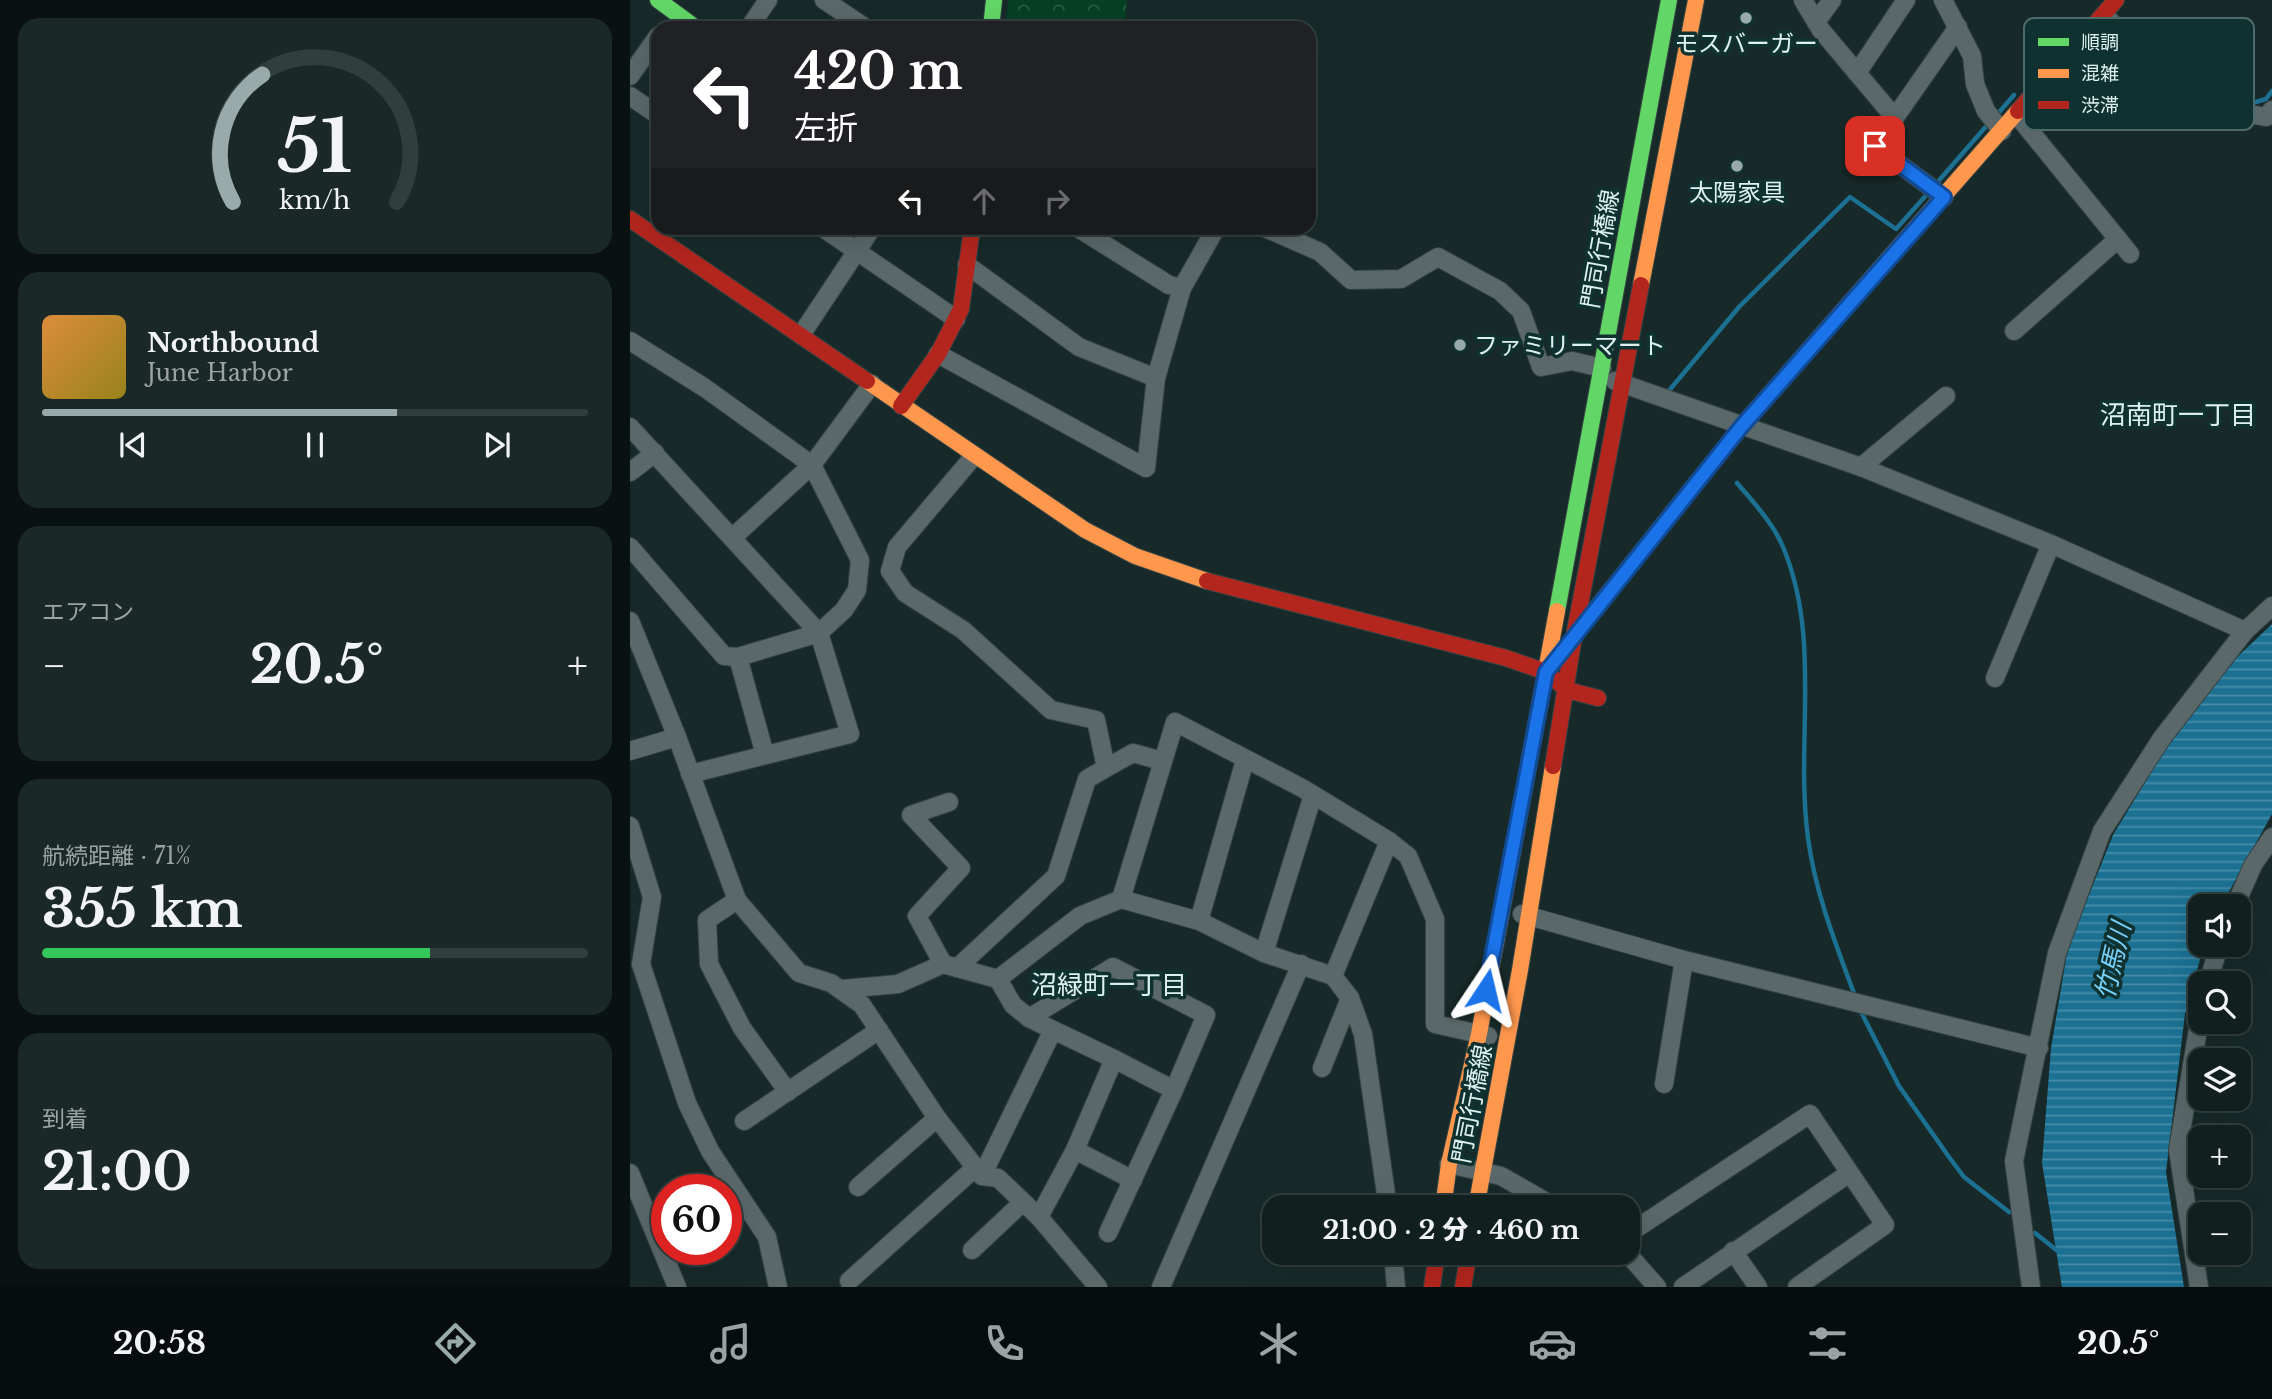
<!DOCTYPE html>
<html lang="ja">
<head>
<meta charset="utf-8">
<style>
	body { margin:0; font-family:"Libre Baskerville","Noto Sans JP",serif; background:#1a2828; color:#f1f3f6; height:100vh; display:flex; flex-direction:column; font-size:26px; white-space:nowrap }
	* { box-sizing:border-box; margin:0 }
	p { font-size:23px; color:#9ca3a4 }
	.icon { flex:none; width:38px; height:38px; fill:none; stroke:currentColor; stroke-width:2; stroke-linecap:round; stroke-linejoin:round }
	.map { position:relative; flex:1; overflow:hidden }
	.sheet { display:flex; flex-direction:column; gap:18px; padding:18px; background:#091211; width:630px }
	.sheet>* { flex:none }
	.guide { position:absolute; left:21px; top:21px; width:665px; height:214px; border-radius:21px; box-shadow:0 7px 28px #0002,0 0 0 2px #303e3d; background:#202124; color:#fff; overflow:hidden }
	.fabs { position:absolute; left:1558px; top:894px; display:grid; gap:14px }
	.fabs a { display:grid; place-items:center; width:63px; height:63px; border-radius:14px; background:#11201f; box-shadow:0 7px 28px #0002,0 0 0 2px #303e3d; font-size:35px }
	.speed { position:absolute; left:21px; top:1174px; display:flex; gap:14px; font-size:35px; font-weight:700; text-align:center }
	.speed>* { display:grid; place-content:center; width:91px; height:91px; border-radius:50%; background:#11201f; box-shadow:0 7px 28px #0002,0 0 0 2px #303e3d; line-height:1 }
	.speed .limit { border:10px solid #d22; background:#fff; color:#111 }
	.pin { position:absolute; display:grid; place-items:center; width:60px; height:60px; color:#fff; margin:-30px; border-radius:14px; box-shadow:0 4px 10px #0006 }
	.me { position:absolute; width:77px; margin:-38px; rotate:10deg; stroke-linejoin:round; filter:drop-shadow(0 0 5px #0008) }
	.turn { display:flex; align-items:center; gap:24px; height:147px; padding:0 28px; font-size:32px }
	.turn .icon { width:91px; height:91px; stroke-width:2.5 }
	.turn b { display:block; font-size:49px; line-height:60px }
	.lanes { display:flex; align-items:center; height:66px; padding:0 28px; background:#0003; justify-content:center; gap:35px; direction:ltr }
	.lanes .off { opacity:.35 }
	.big { font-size:52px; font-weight:800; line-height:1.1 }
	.sheet .widget { flex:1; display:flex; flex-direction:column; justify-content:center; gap:10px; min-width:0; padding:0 24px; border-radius:21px; background:#1a2828 }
	.sheet .dial { align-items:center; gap:0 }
	.dial svg { height:182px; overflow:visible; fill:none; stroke:#303e3d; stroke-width:7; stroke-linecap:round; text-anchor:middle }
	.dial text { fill:#f1f3f6; stroke:none }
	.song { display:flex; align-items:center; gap:21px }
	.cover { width:84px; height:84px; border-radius:10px; background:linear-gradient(135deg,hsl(30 70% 55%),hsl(50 70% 35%)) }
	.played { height:7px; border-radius:4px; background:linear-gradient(90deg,#98abaa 65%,#303e3d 65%) }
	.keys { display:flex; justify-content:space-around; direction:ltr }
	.heat { display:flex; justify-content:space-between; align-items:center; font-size:38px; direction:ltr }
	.charge { height:10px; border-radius:5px; background:linear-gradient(90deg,#34c759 71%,#303e3d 0) }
	.trip { position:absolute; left:632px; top:1195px; width:378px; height:70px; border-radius:21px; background:#11201f; box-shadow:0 7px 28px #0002,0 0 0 2px #303e3d; font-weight:800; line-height:70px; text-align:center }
	.tabs { display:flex; height:112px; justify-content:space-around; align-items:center; background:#070d0c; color:#9ca3a4 }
	.tabs .icon { width:49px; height:49px }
	.tabs .on { color:#98abaa }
	.tabs b { font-size:32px; color:#f1f3f6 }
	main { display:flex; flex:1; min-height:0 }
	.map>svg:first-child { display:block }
</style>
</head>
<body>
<main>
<section class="sheet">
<div class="widget dial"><svg viewBox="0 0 100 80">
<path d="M14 69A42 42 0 1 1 86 69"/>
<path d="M14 69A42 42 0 0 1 27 13" stroke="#98abaa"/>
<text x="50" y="56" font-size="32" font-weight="700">51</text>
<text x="50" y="72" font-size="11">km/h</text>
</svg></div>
<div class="widget">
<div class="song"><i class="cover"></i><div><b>Northbound</b><p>June Harbor</p></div></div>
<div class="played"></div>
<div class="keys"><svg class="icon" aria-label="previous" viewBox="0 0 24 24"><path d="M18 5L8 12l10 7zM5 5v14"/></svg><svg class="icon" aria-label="pause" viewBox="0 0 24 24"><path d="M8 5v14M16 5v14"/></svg><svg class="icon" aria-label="next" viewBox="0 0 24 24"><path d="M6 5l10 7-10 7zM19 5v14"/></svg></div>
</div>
<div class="widget"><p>エアコン</p>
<div class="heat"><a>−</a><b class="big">20.5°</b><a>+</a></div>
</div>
<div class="widget"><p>航続距離 · 71%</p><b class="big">355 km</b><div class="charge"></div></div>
<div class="widget"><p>到着</p><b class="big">21:00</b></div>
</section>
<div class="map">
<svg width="1642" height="1287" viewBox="0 0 1642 1287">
	<defs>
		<pattern id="park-crowns" width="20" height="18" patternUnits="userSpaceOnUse" patternTransform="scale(1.75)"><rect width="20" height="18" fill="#054024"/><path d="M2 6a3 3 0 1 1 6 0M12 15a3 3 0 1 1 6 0" fill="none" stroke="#295c44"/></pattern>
		<pattern id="water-rules" width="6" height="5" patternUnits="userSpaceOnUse" patternTransform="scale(1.75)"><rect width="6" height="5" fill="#1c7193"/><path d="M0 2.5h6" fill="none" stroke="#478da8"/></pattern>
	</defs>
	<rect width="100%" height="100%" fill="#172a29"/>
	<polygon fill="url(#park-crowns)" points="378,0 497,0 495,28 376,28"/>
	<polygon fill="url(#water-rules)" points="1642,624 1642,814 1591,906 1570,906 1570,945 1574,945 1555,1014 1536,1172 1554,1287 1432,1287 1412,1163 1421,1048 1438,947 1483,835 1528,761 1584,679"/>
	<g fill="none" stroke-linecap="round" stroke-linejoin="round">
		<g stroke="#1c7193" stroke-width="4.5">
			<polyline points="1535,73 1554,90 1622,103 1636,99 1642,91"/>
			<polyline points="1442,78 1523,85"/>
			<polyline points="1365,117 1384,95"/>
			<polyline points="1305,185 1359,123"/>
			<polyline points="1037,393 1109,307 1220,197 1266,229 1299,192"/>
			<path d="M 1107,483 C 1124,503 1143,523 1153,547 C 1192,639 1165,742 1178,838 C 1185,892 1206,945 1225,996"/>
			<polyline points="1229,1008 1269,1086 1319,1157 1334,1177 1379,1212"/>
			<polyline points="1405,1233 1429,1252"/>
		</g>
		<defs>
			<g id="street">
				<polyline points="194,0 236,28"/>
				<polyline points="1173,0 1191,30 1265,118"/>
				<polyline points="1313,0 1342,56 1345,84 1356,111 1372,131"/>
				<polyline points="1475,15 1530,80 1536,95 1553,102 1636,117 1642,110"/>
				<polyline points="1186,22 1202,0"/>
				<polyline points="119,28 138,0"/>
				<polyline points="1227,73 1276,0"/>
				<polyline points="0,76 28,36"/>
				<polyline points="0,96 28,115"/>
				<polyline points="1387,115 1500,254"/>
				<polyline points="1314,197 1245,146 1328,27"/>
				<polyline points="193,228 326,319"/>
				<polyline points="635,228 690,252 721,280 771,279 808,257 870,291 891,311 911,367 942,361 972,368"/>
				<polyline points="337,265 449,347 526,378"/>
				<polyline points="552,288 586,228"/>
				<polyline points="1384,331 1488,239"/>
				<polyline points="171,335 242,228"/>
				<polyline points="0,341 75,388 182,465 102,538"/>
				<polyline points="308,354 516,468 526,378 552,288 539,285 448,228"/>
				<polyline points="985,381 1231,467 1421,544 1615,631"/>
				<polyline points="0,427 189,633 220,734 60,774"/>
				<polyline points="344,456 267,547 260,571 275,593 333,630 421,710 466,720 476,768 503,753 532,761"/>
				<polyline points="1231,467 1316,396"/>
				<polyline points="0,472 25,453"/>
				<polyline points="0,547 94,656 108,657"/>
				<polyline points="0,621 47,737 107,900 169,973 201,983 232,1005 307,1118 352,1176 368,1178 409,1217 468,1287"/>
				<polyline points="1365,678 1421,544"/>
				<polyline points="0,751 47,737"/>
				<polyline points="135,755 108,657 189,633 214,610 227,590 230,560 182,465 242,384"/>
				<polyline points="0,826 22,897 11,964 57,1103 80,1151 137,1237 148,1287"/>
				<polyline points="491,899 545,722 672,788 759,841 778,856 805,919 805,1024 858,1036"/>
				<polyline points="107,900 77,920 79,964 112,1028 158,1092"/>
				<polyline points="1605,906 1623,865 1642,837"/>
				<polyline points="892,914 1054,960 1409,1048"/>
				<polyline points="569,921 615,760"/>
				<polyline points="634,953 683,795"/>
				<polyline points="313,964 287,916 331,868 281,815 319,802"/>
				<polyline points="327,968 426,876 457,779 476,768"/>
				<polyline points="703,976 759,841"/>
				<polyline points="368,979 383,1005 399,1018"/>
				<polyline points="1578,984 1589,945"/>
				<polyline points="213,989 268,984 313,964 368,979 450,916 491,899 569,921 634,953 703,976 720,998 733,1034 758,1208"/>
				<polyline points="423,1030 484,1059"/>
				<polyline points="692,1068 720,998"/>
				<polyline points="1034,1084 1054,960"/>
				<polyline points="114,1121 249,1030"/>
				<polyline points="445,1150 503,1180"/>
				<polyline points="819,1164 871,1176 927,1208"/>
				<polyline points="0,1173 47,1287"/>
				<polyline points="352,1176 423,1030 399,1018 483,967 576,1015 544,1090 484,1059 445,1150 409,1217"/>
				<polyline points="228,1187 307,1118"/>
				<polyline points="478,1233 544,1090"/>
				<polyline points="998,1234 1180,1114 1255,1225 1167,1287"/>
				<polyline points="342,1250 393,1202"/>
				<polyline points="1103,1251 1128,1287"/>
				<polyline points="763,1253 766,1287"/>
				<polyline points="997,1253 1027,1287"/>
				<polyline points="219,1281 346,1167"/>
				<polyline points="531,1287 671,964"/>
				<polyline points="1053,1287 1218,1174"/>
				<polyline points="1401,1287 1384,1161 1427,953 1472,831 1532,738 1615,631 1642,606"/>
				<polyline points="1569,1287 1548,1150 1570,1017"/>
			</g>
			<g id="fast">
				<polyline points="28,0 66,28"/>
				<polyline points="361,28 364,0"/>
				<polyline points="927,611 1039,0"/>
				<polyline points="948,631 1111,427 1160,371"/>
			</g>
			<g id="slow">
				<polyline points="1011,285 1066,0"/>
				<polyline points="1160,371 1388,111"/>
				<polyline points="237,381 455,530 505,556 577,581"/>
				<polyline points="813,1208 819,1164 849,1034 927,611"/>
				<polyline points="846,1208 890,970 923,766"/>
			</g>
			<g id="jam">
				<polyline points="1388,111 1486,0"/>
				<polyline points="0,219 237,381"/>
				<polyline points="271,406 308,354 331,309 342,228"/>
				<polyline points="577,581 876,658 916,672 937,690 968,698"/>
				<polyline points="923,766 944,636 1011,285"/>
				<polyline points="802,1287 807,1253"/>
				<polyline points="833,1287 839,1253"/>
			</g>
		</defs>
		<use href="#street" stroke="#354443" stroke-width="20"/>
		<use href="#fast" stroke="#354443" stroke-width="18"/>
		<use href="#slow" stroke="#354443" stroke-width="18"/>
		<use href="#jam" stroke="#354443" stroke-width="18"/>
		<use href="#street" stroke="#5a686a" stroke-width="18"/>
		<use href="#fast" stroke="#63d668" stroke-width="16"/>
		<use href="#slow" stroke="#ff974d" stroke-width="16"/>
		<use href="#jam" stroke="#b3261e" stroke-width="16"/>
	</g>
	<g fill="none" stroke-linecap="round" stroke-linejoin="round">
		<defs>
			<polyline id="route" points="856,990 916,672 1111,427 1314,197 1245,146"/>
		</defs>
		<use href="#route" stroke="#114b97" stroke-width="18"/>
		<use href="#route" stroke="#1a73e8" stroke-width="12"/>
	</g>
	<g fill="#98abaa" stroke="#0f3231" stroke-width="2.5">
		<circle cx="1116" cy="18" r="7"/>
		<circle cx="1107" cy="166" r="7"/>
		<circle cx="830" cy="345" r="7"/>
	</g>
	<g text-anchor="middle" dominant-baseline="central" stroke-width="7" stroke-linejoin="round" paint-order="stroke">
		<g font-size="24" fill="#def1f0" stroke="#0f3231">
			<text x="1116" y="43">モスバーガー</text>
			<text x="1107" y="192">太陽家具</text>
			<text x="844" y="345" text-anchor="start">ファミリーマート</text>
		</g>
		<g font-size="24" fill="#def1f0" stroke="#0f3231">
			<text transform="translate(970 249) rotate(-80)">門司行橋線</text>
			<text transform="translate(842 1104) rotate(-79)">門司行橋線</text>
		</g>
		<g font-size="26" fill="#def1f0" stroke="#0f3231">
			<text x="1548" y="415">沼南町一丁目</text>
			<text x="479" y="985">沼緑町一丁目</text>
		</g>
		<g font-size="26" font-style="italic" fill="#78d0f9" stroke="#0f3231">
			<text transform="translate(1483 961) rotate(-77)">竹馬川</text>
		</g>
	</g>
	<rect x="1394" y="18" width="230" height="112" rx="10" fill="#0f3231" stroke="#4d6b6a" stroke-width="2"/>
	<rect x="1408" y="38" width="31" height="8" fill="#63d668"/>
	<rect x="1408" y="69" width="31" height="9" fill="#ff974d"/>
	<rect x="1408" y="101" width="31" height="8" fill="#b3261e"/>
	<g font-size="19" fill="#def1f0">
		<text x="1451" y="49">順調</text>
		<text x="1451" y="80">混雑</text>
		<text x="1451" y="112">渋滞</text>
	</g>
</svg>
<div class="fabs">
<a><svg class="icon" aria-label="sound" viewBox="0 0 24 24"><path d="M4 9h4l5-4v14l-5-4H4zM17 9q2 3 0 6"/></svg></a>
<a><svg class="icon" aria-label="search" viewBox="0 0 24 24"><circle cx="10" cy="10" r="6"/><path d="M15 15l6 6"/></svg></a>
<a><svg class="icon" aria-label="layers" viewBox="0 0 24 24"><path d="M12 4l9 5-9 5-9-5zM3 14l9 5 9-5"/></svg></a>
<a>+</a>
<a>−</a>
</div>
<div class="speed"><div class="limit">60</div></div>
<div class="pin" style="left:1245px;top:146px;background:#d93025"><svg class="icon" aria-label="arrive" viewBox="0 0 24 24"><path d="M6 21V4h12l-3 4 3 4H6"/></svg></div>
<svg class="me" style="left:856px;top:990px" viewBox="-20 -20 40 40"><path d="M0-17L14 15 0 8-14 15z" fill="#1a73e8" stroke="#fff" stroke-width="4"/></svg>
<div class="trip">21:00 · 2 分 · 460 m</div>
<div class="guide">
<div class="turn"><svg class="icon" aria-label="left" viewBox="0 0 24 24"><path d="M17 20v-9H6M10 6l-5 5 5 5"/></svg><div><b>420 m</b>左折</div></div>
<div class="lanes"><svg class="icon" aria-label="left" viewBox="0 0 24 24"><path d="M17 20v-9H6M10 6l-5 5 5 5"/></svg><svg class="icon off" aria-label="ahead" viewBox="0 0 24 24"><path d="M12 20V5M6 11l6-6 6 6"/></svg><svg class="icon off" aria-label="right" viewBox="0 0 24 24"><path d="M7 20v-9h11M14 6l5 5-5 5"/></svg></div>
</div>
</div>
</main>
<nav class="tabs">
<b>20:58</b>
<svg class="icon on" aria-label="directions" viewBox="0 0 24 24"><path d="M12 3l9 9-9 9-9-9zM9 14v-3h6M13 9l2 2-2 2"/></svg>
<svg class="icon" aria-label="music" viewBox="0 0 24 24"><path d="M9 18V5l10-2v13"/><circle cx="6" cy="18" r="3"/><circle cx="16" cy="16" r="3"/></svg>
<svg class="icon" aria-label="phone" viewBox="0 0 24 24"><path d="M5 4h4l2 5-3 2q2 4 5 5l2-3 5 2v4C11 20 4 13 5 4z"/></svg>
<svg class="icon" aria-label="climate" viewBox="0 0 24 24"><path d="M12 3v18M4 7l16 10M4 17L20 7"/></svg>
<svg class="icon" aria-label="car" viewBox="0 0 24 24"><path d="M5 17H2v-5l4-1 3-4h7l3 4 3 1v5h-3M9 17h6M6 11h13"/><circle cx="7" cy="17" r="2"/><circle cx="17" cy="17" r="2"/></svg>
<svg class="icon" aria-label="filters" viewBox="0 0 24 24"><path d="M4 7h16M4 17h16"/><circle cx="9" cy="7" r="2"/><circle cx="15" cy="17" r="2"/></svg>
<b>20.5°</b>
</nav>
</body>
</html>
